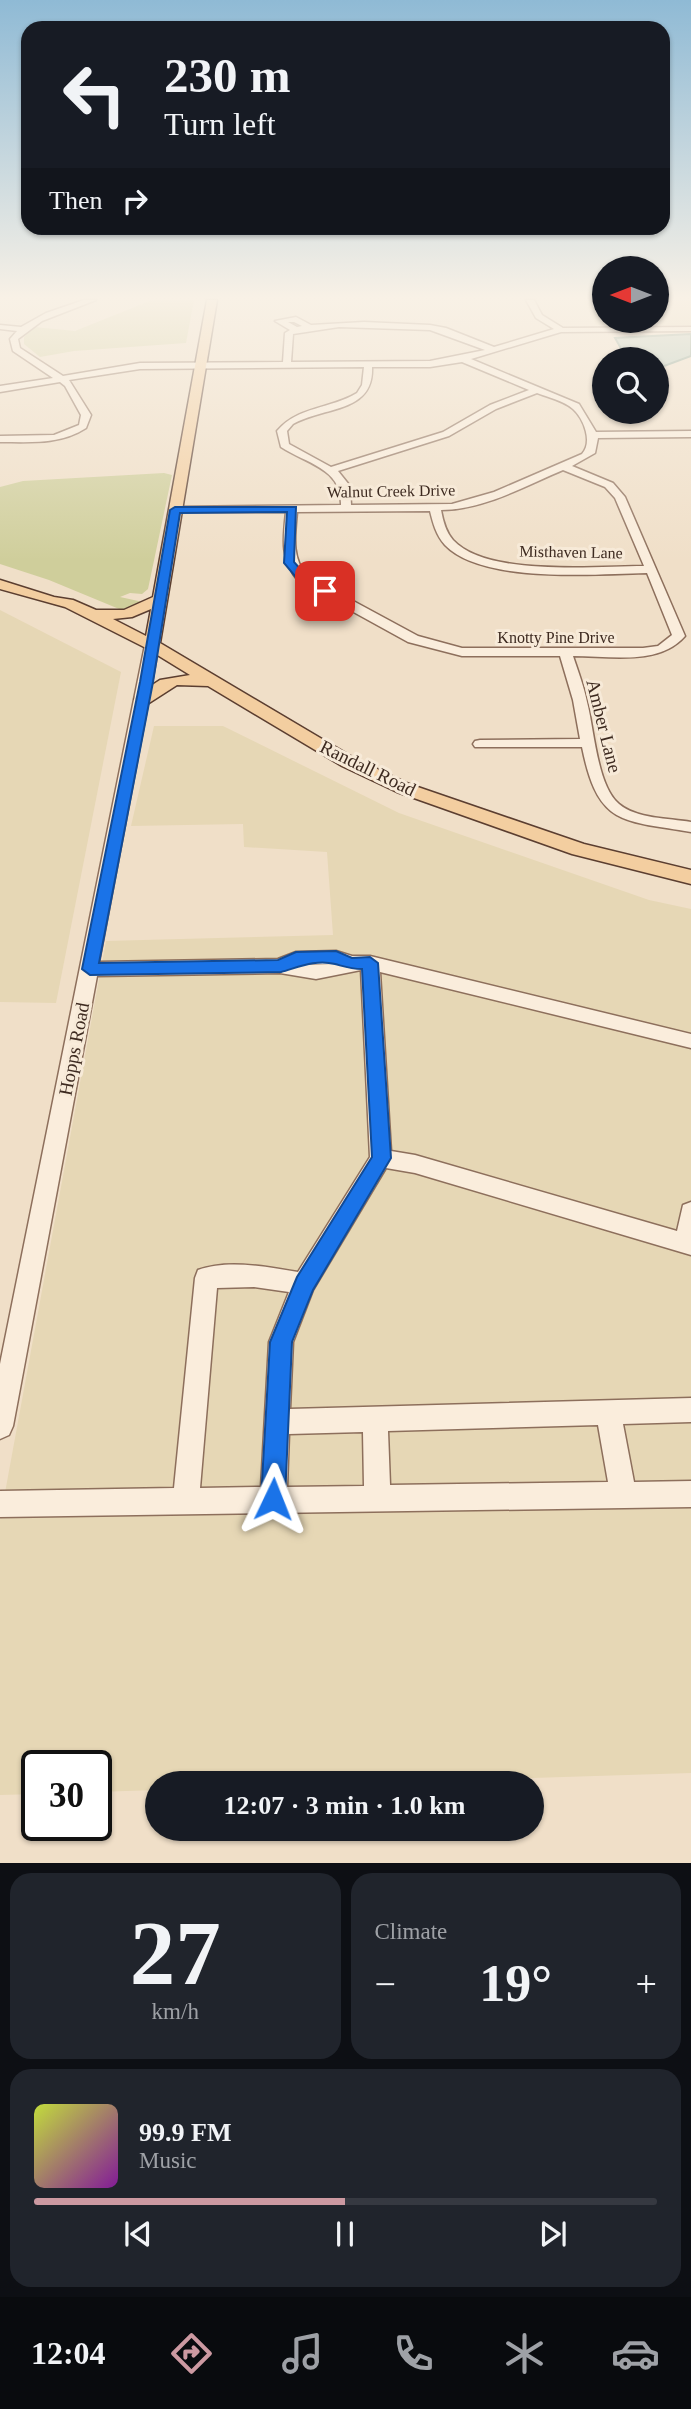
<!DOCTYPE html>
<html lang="en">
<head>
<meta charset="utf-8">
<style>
	body { margin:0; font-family:"Times New Roman",serif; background:#20242c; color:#f1f3f6; height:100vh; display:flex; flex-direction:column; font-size:26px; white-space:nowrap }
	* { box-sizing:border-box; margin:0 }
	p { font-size:23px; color:#9ea1a6 }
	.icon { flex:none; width:38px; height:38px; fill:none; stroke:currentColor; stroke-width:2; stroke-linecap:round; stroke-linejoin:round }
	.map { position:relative; height:1863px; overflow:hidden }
	.side { display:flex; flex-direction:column; gap:10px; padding:10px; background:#0d0f14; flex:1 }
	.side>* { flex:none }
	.guide { position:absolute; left:21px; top:21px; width:649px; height:214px; border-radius:21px; box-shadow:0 2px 5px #0004; background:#171b24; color:#f1f3f6; overflow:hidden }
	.needle { width:46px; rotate:270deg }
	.controls { position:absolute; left:592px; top:256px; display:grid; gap:14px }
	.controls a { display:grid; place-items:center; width:77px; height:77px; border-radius:50%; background:#171b24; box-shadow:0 2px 5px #0004; font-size:35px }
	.speed { position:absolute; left:21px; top:1750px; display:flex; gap:14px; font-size:35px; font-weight:700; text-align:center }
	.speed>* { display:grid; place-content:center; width:91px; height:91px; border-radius:50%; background:#171b24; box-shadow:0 2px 5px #0004; line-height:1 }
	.speed .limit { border:4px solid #111; border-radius:10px; background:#fff; color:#111 }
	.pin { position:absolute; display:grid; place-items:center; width:60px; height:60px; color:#fff; margin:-30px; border-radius:14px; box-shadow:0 4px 10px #0006 }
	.me { position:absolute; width:77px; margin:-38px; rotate:2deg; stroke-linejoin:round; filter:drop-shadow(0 0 5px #0008) }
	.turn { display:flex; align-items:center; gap:24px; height:147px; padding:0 28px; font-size:32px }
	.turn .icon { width:91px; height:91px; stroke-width:2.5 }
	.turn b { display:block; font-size:49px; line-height:60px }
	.then { display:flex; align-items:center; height:66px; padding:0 28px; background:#0003; gap:14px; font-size:26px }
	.big { font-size:52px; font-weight:600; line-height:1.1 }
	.side .widget { flex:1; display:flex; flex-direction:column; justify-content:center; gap:10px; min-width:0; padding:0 24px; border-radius:21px; background:#20242c }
	.side .dial { align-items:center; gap:0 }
	.dial b { font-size:91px; line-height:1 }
	.song { display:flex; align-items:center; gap:21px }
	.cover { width:84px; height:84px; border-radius:10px; background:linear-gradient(135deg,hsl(70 70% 55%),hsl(290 70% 35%)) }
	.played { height:7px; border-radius:4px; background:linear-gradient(90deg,#cc99a1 50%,#363941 50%) }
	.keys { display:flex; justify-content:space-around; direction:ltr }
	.heat { display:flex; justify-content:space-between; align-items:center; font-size:38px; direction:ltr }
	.side .tiles { flex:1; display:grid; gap:10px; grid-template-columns:1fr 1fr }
	.widget:last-child { grid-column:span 2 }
	.trip { position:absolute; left:145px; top:1771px; width:399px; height:70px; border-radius:35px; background:#171b24; box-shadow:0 2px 5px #0004; font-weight:600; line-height:70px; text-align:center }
	.dock { display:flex; height:112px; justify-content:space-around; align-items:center; background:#090b0e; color:#9ea1a6 }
	.dock .icon { width:49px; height:49px }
	.dock .active { color:#cc99a1 }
	.dock b { font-size:32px; color:#f1f3f6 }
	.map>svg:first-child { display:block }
</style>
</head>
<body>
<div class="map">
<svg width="691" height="1863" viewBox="0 0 691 1863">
	<rect width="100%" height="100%" fill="#f0dfc8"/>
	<g fill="#e6d7b5">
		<polygon points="583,300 604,300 604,320 656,320 656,300 691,300 691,325 596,325"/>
		<polygon points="0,610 121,672 56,1003 0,1002"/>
		<polygon points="154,726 223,726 399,813 649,900 691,909 691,1773 372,1783 158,1783 157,1790 96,1792 96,1766 37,1766 37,1794 0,1795 0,1520 106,941 333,935 327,852 244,847 243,824 131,826"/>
	</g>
	<g fill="#cfce9b">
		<polygon points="152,300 194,300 186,343 74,351 40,357 24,344 24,337 34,327 75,331"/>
		<polygon points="164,473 172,475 148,589 142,594 130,593 120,597 143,602 124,611 49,580 0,564 0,487 23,481"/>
	</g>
	<polygon fill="#a9c4b8" stroke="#6f9385" stroke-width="2" points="691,334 691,356 656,369 656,359 627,359 615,338"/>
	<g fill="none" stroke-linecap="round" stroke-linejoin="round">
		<defs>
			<g id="minor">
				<path d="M 84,300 L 96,300 L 42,321 L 18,339 L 20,348 L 63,376 L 140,363 L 283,362 L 285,333 L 290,330 L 275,321 L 296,317 L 311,325 L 364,322 L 430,325 L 446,328 L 494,347 L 554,329 L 536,318 L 526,300 L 534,300 L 542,315 L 563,328 L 691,327 L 691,331 L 561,332 L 471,359 L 579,404 L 596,432 L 691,431 L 691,437 L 598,438 L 595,453 L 572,466 L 613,483 L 625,497 L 685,636 C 659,666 610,656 573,656 C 578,671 584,687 587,702 C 594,728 597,786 619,804 C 637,819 668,818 691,822 L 691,832 C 621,820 598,826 582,747 L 475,747 L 473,744 L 475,741 L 480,740 L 580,739 L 573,700 L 560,656 L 462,656 L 408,642 L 299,582 C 280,560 283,539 286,512 L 171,512 L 171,508 L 175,507 L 341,505 C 342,468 307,464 281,447 L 277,431 C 298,406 331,409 357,393 L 362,385 L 364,367 L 140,369 L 69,380 L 91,415 L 86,428 C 60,445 30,442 0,442 L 0,436 L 54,435 L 79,425 L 81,415 L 65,386 L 60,382 L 0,392 L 0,386 L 53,378 L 13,351 L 10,339 L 17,331 L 0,329 L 0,325 L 21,327 L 46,313 ZM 288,322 L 294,322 L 302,326 L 297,327 ZM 339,327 L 430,330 L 485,350 L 430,361 L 291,362 L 293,334 ZM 462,362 L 529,390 L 490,405 L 443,432 L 331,467 L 289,444 L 287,431 L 293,424 C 325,406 374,413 372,367 L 430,367 ZM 537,393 C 547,397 565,401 573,409 C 584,419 593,442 582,454 L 494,492 L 452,504 L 351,505 L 350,486 L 338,471 L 449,436 L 496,409 ZM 563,470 L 605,487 L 615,498 L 644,566 C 597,566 487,577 453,540 C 446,532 443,521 441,510 C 483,510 525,486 563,470 ZM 430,511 C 433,523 436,535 445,545 C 482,584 597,574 647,573 L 672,635 L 658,646 L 643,648 L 462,648 L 418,636 L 307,576 C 291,557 295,535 297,512 Z"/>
				<path d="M 152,641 L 159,645 L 99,962 L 278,959 L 296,952 L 336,951 L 352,956 L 370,956 L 691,1034 L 691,1048 L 380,972 L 391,1151 L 415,1155 L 677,1231 L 683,1205 L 691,1202 L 691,1255 L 415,1173 L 386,1168 L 313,1290 L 293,1342 L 290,1409 L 691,1398 L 691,1422 L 623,1424 L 634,1482 L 691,1481 L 691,1507 L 0,1517 L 0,1491 L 174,1488 L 195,1278 L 198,1270 C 228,1259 267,1267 298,1272 L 370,1157 L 361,970 L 316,979 L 280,973 L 97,976 L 13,1426 L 9,1435 L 0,1439 L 0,1364 L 145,645 ZM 333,964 L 299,965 L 299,964 ZM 254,1287 L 289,1292 L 269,1342 L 261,1487 L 200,1488 L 217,1288 ZM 598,1425 L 608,1482 L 390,1485 L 388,1431 ZM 363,1432 L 364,1486 L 287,1487 L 289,1434 Z"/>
			</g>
			<path id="major" d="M 207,300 L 217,300 L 160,643 L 354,758 L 409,784 L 584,844 L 691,870 L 691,884 L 572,854 L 397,792 L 342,766 L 208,686 L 177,685 L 149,703 L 137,703 L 135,699 L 137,695 L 160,680 L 190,675 L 146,648 L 65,607 L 0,589 L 0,580 L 54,597 L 73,600 L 96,610 L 124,610 L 153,597 ZM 151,609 L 146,636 L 113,619 L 132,617 Z"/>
		</defs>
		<use href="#minor" stroke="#8d6f5c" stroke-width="3"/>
		<use href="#major" stroke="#5b3e30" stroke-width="3"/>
		<use href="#minor" fill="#faeddc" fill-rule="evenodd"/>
		<use href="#major" fill="#f3cea0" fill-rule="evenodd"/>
	</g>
	<linearGradient id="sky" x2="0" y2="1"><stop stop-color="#8fbad5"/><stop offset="0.53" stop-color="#f8f1e6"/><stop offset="1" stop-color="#f8f1e6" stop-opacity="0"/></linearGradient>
	<rect width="691" height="561" fill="url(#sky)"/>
	<path fill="#1a73e8" stroke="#114b97" stroke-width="2" d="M 175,507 L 296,507 L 294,562 L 307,577 L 331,591 L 321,593 L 299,581 L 284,563 L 287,512 L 180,513 L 153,682 L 99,963 L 278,960 L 296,952 L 336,951 L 352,958 L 370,957 L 378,963 L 391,1158 L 313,1290 L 292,1342 L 285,1499 L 282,1507 L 273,1511 L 265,1507 L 261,1499 L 270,1342 L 297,1277 L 372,1157 L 362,969 C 351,969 346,967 335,964 C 316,959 299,967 281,972 L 90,975 L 82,969 L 140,682 L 170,510 Z"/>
	<g text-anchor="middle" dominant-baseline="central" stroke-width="6" stroke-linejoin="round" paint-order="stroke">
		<g font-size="16" fill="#3d2a20" stroke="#f7ead8">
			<text transform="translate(391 491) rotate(-1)">Walnut Creek Drive</text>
			<text transform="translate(571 552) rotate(1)">Misthaven Lane</text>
			<text x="556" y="637">Knotty Pine Drive</text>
		</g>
		<g font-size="19" fill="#3d2a20" stroke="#f7ead8">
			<text transform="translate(604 726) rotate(76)">Amber Lane</text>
			<text transform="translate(368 768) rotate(26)">Randall Road</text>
			<text transform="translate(74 1049) rotate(-79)">Hopps Road</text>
		</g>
	</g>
</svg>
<div class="controls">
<a><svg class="needle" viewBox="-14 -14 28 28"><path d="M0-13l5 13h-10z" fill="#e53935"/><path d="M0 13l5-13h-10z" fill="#9ea1a6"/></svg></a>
<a><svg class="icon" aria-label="search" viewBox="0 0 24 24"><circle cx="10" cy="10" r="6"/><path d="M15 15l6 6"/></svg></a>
</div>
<div class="speed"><div class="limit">30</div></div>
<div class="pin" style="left:325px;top:591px;background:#d93025"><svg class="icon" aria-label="arrive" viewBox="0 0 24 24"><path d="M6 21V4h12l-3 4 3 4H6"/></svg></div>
<svg class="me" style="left:273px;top:1499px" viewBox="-20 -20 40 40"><path d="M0-17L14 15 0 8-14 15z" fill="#1a73e8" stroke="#fff" stroke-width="4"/></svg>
<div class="trip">12:07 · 3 min · 1.0 km</div>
<div class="guide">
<div class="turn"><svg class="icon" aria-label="left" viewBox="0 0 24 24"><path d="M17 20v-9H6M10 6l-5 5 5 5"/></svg><div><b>230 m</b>Turn left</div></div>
<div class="then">Then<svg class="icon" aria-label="right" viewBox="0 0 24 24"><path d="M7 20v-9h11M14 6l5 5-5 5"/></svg></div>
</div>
</div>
<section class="side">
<div class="tiles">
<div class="widget dial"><b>27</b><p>km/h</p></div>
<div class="widget"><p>Climate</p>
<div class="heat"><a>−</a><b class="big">19°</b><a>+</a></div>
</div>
<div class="widget">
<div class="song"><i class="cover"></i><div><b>99.9 FM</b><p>Music</p></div></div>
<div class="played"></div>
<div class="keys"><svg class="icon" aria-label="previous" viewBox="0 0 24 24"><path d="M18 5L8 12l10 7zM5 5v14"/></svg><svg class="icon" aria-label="pause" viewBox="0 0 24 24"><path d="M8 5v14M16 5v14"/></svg><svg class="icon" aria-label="next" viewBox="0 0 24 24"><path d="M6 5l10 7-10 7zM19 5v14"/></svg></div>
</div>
</div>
</section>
<nav class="dock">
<b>12:04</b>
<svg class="icon active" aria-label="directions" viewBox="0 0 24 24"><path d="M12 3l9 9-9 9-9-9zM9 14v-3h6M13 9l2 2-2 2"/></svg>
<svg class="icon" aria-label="music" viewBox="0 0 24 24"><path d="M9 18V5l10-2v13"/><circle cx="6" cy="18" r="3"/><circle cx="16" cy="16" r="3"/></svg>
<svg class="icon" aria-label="phone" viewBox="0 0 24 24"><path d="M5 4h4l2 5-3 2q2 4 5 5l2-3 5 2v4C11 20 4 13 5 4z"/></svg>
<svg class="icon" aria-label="climate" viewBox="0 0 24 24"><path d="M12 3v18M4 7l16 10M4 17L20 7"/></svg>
<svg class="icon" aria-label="car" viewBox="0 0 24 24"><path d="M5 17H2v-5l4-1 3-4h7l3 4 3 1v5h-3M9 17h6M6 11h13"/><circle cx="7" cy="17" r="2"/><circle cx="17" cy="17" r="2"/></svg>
</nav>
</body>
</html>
